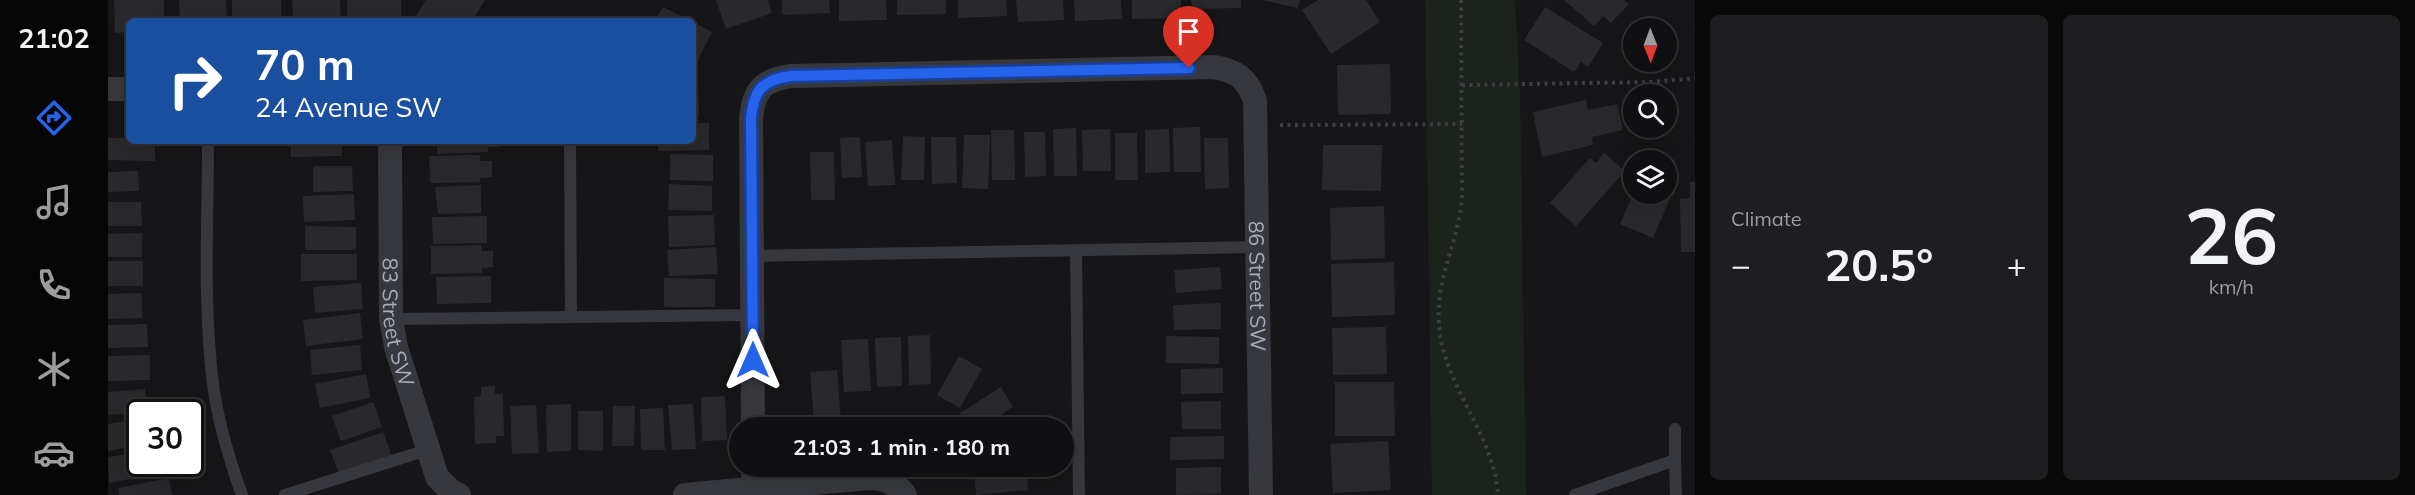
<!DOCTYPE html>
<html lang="en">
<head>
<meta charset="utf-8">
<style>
	body { margin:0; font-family:Mulish,sans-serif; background:#1e1e20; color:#f1f3f6; height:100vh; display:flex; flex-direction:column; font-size:22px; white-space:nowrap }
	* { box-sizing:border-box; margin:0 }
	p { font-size:20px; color:#9c9d9f }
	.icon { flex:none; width:33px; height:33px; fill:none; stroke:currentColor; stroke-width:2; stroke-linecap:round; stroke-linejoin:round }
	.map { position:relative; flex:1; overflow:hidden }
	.side { display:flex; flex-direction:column; gap:15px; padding:15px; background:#09090a; width:720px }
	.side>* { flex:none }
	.top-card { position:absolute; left:18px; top:18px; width:570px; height:126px; border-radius:9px; box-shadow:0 6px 24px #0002,0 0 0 2px #303032; background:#1a4fa0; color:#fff; overflow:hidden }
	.needle { width:39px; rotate:179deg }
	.controls { position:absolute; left:1515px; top:18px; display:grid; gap:12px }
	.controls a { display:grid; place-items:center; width:54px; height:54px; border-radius:50%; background:#101012; box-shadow:0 6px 24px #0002,0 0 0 2px #303032; font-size:30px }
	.speed { position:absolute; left:18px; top:399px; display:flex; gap:12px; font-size:30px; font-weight:700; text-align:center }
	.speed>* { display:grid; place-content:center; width:78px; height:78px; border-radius:50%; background:#101012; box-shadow:0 6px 24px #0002,0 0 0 2px #303032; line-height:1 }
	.speed .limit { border:3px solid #111; border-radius:9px; background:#fff; color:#111 }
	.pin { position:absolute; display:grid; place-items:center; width:51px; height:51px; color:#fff; margin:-62px -26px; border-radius:50% 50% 50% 0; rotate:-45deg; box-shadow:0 0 6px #0007 }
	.pin .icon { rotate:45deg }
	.me { position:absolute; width:66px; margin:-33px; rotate:0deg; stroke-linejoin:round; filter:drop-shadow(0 0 4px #0008) }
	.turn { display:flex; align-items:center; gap:21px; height:126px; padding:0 30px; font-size:27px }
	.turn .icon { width:78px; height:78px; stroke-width:2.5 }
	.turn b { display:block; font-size:42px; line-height:51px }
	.big { font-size:45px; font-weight:700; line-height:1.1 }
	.side .card { flex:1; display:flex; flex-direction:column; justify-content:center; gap:9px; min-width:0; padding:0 21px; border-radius:9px; background:#1e1e20 }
	.side .dial { align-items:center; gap:0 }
	.dial b { font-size:78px; line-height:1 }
	.heat { display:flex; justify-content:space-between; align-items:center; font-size:33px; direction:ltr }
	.side .tiles { flex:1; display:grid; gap:15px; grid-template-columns:repeat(2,1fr) }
	.trip { position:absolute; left:621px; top:417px; width:345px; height:60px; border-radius:30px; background:#101012; box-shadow:0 6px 24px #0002,0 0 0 2px #303032; font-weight:700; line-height:60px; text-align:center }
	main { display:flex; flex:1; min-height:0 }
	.dock { display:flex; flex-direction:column; width:108px; justify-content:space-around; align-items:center; background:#060607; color:#9c9d9f }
	.dock .icon { width:42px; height:42px }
	.dock .selected { color:#2563eb }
	.dock b { font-size:27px; color:#f1f3f6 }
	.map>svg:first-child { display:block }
</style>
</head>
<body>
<main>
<nav class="dock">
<b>21:02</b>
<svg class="icon selected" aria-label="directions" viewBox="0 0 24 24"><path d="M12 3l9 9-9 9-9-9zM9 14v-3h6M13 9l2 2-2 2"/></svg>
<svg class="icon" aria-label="music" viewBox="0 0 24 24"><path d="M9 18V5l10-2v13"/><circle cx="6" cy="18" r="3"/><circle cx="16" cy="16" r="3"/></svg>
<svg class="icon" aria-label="phone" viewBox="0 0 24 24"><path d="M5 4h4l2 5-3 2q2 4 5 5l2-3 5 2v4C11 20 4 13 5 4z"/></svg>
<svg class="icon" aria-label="climate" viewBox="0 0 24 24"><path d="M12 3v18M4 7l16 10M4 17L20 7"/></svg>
<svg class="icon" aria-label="car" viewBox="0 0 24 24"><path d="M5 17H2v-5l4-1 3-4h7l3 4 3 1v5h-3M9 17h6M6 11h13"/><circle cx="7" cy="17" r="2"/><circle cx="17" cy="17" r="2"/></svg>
</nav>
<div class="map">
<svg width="1587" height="495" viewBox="0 0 1587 495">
	<rect width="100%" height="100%" fill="#161618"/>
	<polygon fill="#1c231d" points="1317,0 1407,0 1412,96 1418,495 1324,495"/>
	<g fill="#29292c">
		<polygon points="6,0 56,0 56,21 21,21 21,32 7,33"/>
		<polygon points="71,0 118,0 119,21 72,21"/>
		<rect x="124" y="0" width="49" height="21"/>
		<polygon points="184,0 232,0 233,21 185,21"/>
		<rect x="239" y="0" width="54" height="21"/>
		<polygon points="318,0 377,0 364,21 305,21"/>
		<polygon points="608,0 660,0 664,13 618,29"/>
		<polygon points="674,0 721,0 722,13 674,15"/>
		<polygon points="731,0 778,0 779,20 731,21"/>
		<polygon points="789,0 838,0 838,14 789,15"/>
		<polygon points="850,0 898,0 899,16 850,18"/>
		<polygon points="908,0 955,0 956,20 910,22"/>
		<polygon points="966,0 1013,0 1014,19 967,21"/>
		<polygon points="1024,0 1073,0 1073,18 1024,19"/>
		<polygon points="1083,0 1133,0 1133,8 1084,9"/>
		<polygon points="1154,0 1192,0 1190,8"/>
		<polygon points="1210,0 1258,0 1272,22 1223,54 1194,10"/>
		<polygon points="1456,0 1516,0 1521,4 1503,23 1495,16 1486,26"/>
		<polygon points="555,7 583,21 547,21"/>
		<polygon points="1437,7 1495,43 1480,67 1473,62 1466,72 1416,40"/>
		<polygon points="585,22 604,32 585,70"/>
		<polygon points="1282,64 1283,114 1230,115 1229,65"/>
		<polygon points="585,89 590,89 591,115 585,115"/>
		<polygon points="1478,100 1480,110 1509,104 1515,130 1484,137 1485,145 1434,157 1425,112"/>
		<polygon points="585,123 601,123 601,150 550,151 550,141 585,141"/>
		<polygon points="1092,127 1093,172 1066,172 1065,128"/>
		<polygon points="968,128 969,176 946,176 945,129"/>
		<polygon points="1002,129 1003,171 975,171 974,130"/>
		<polygon points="1061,129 1062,172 1037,173 1037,130"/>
		<polygon points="883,130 906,130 907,180 884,180"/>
		<polygon points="916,132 937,132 938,176 917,177"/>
		<polygon points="1007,133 1029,133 1030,180 1007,180"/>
		<polygon points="856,135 882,135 880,189 854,188"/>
		<polygon points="795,136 817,137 816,180 793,180"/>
		<polygon points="752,137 754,177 734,178 732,138"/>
		<polygon points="823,137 848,137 849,183 824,184"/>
		<polygon points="0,138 21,138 21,141 47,141 47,161 0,160"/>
		<polygon points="1096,138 1120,138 1121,188 1097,189"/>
		<polygon points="784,140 787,185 760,186 757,142"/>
		<polygon points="183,141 234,141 234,156 183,157"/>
		<polygon points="329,141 390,141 390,147 380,147 380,152 329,154"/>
		<polygon points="1215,145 1274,145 1273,191 1214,190"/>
		<polygon points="702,152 726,152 727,200 703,200"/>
		<polygon points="1496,153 1517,171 1468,226 1442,203 1482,158 1488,163"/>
		<polygon points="562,154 605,155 605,181 562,180"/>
		<polygon points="372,155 372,161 384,161 384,177 372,178 372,182 322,183 321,156"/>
		<polygon points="205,166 244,166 245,191 205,192"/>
		<polygon points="30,171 31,191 0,192 0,172"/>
		<polygon points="1582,182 1587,182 1587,252 1573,252 1572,199 1582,198"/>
		<polygon points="561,184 604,186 604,211 560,210"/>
		<polygon points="373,185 373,213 330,214 327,187"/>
		<polygon points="1558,192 1564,194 1545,238 1512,224 1525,194"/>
		<polygon points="246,194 247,220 196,222 195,196"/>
		<polygon points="0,202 33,202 34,226 0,226"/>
		<polygon points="1276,206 1277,258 1223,260 1222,208"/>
		<polygon points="606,215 607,245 561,247 560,216"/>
		<polygon points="379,216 379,243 325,244 324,217"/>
		<polygon points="197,226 248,227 248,250 197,250"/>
		<polygon points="34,233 34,257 0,257 0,234"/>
		<polygon points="373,245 374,251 385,251 385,267 374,268 374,273 323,274 323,246"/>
		<polygon points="608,247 610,274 561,276 559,250"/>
		<polygon points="193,254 249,254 249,280 193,281"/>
		<rect x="0" y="261" width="35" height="25"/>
		<polygon points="1286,262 1287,315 1224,317 1223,264"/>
		<polygon points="1112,267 1114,289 1068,293 1066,270"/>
		<polygon points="383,276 383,303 329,304 328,277"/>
		<polygon points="556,278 607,279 607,307 556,307"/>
		<polygon points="253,283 255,309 207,313 205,287"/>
		<polygon points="34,293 34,318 0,319 0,294"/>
		<polygon points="1113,303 1113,329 1066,330 1065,305"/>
		<polygon points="252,313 255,339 198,346 195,320"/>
		<polygon points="39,324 40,347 0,348 0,325"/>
		<polygon points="1278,327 1279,374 1225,375 1224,328"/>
		<polygon points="822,335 823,384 801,385 800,336"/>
		<polygon points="1058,336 1111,337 1111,364 1058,363"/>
		<polygon points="793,337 794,386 769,387 767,338"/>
		<polygon points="760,339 763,391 736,392 733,340"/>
		<polygon points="252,345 254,370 204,375 202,350"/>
		<polygon points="42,355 42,380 0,381 0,356"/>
		<polygon points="851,356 874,369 852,408 829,395"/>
		<polygon points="1115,368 1115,393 1073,394 1073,369"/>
		<polygon points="729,370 733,421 706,423 702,372"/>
		<polygon points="258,374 262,398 212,408 207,384"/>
		<polygon points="1227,382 1286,382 1287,436 1227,436"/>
		<polygon points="387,386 387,394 395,394 396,436 388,436 388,443 367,444 366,397 373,396 373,387"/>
		<polygon points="893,387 905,407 873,428 861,428 852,413"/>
		<polygon points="37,389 39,412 0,415 0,392"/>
		<polygon points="617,396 619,440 594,441 593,397"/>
		<polygon points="1113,401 1113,429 1074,429 1073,402"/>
		<polygon points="265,402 274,427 233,441 224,416"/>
		<polygon points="463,404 463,451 439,452 438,405"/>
		<polygon points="585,404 588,449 564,450 560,405"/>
		<polygon points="428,405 431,453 404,454 402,406"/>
		<polygon points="505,406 527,406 526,446 504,446"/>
		<polygon points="555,408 557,450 533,450 532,409"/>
		<polygon points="470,411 495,411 495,451 470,450"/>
		<polygon points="32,419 32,445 0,451 0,424"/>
		<polygon points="275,432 284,456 231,474 222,450"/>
		<polygon points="1116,436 1116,459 1062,460 1062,437"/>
		<polygon points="1280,441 1283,490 1225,493 1222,444"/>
		<polygon points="32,452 32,464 49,464 51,474 1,483 0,457"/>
		<polygon points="893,466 918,466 920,490 868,495 866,469"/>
		<polygon points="1113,467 1113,494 1068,495 1068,468"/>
		<polygon points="61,478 64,495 11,495 10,488"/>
	</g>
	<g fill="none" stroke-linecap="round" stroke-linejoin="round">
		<g stroke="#3d3f44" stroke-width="4" stroke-dasharray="3 4.5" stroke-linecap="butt">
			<path d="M 1353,0 L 1354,200 C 1348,251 1323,285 1333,340 C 1344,395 1386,438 1390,495"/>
			<polyline points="1354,85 1544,82 1587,78"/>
			<polyline points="1172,125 1354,124"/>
		</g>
		<g stroke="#37383d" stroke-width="12">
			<path d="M 100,141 C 100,222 95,304 105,384 C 110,422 121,459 134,495"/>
			<polyline points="462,141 463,315"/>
			<polyline points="968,251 971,495"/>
			<polyline points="644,256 1149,247"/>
			<polyline points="283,319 645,315"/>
			<polyline points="1567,429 1567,460"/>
			<polyline points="177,495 319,450"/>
			<polyline points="1467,495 1567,460 1568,495"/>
		</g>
		<g stroke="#37383d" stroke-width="24">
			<polyline points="0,89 21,89"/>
			<path id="s1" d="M 282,141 L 283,319 L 288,347 L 329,477 L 343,491 L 351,495"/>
			<path id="s2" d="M 645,428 L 643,118 C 646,90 654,80 683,76 L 1105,67 C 1128,70 1140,79 1147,101 L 1153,495"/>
			<polyline points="645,466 646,489"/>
			<path d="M 577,495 L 760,478 C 775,478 788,482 797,495"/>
		</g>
	</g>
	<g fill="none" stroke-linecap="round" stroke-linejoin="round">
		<defs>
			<path id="route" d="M 645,360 L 643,118 C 646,90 654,80 683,76 L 1081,68"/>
		</defs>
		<use href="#route" stroke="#184099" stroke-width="15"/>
		<use href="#route" stroke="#2563eb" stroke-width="10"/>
	</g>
	<g text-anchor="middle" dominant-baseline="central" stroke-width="6" stroke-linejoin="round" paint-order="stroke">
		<g font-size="21" fill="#a8adb8" stroke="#111113">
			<text stroke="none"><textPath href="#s2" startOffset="1040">86 Street SW</textPath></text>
			<text stroke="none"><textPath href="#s1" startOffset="182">83 Street SW</textPath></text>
		</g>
	</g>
</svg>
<div class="controls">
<a><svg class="needle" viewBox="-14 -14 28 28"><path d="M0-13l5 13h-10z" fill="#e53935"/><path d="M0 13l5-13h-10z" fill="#9c9d9f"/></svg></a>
<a><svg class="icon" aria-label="search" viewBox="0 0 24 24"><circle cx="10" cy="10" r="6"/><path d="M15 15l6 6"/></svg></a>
<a><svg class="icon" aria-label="layers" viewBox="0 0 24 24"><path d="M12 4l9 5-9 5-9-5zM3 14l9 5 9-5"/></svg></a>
</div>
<div class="speed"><div class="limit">30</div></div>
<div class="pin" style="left:1081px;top:68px;background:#d93025"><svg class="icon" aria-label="arrive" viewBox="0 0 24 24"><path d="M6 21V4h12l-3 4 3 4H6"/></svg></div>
<svg class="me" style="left:645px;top:360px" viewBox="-20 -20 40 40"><path d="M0-17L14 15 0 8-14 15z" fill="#2563eb" stroke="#fff" stroke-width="4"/></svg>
<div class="trip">21:03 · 1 min · 180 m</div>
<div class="top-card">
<div class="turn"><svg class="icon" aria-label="right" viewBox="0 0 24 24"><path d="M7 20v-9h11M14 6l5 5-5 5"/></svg><div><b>70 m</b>24 Avenue SW</div></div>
</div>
</div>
<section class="side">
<div class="tiles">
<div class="card"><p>Climate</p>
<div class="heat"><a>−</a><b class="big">20.5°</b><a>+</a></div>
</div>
<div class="card dial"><b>26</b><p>km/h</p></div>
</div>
</section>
</main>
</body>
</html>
